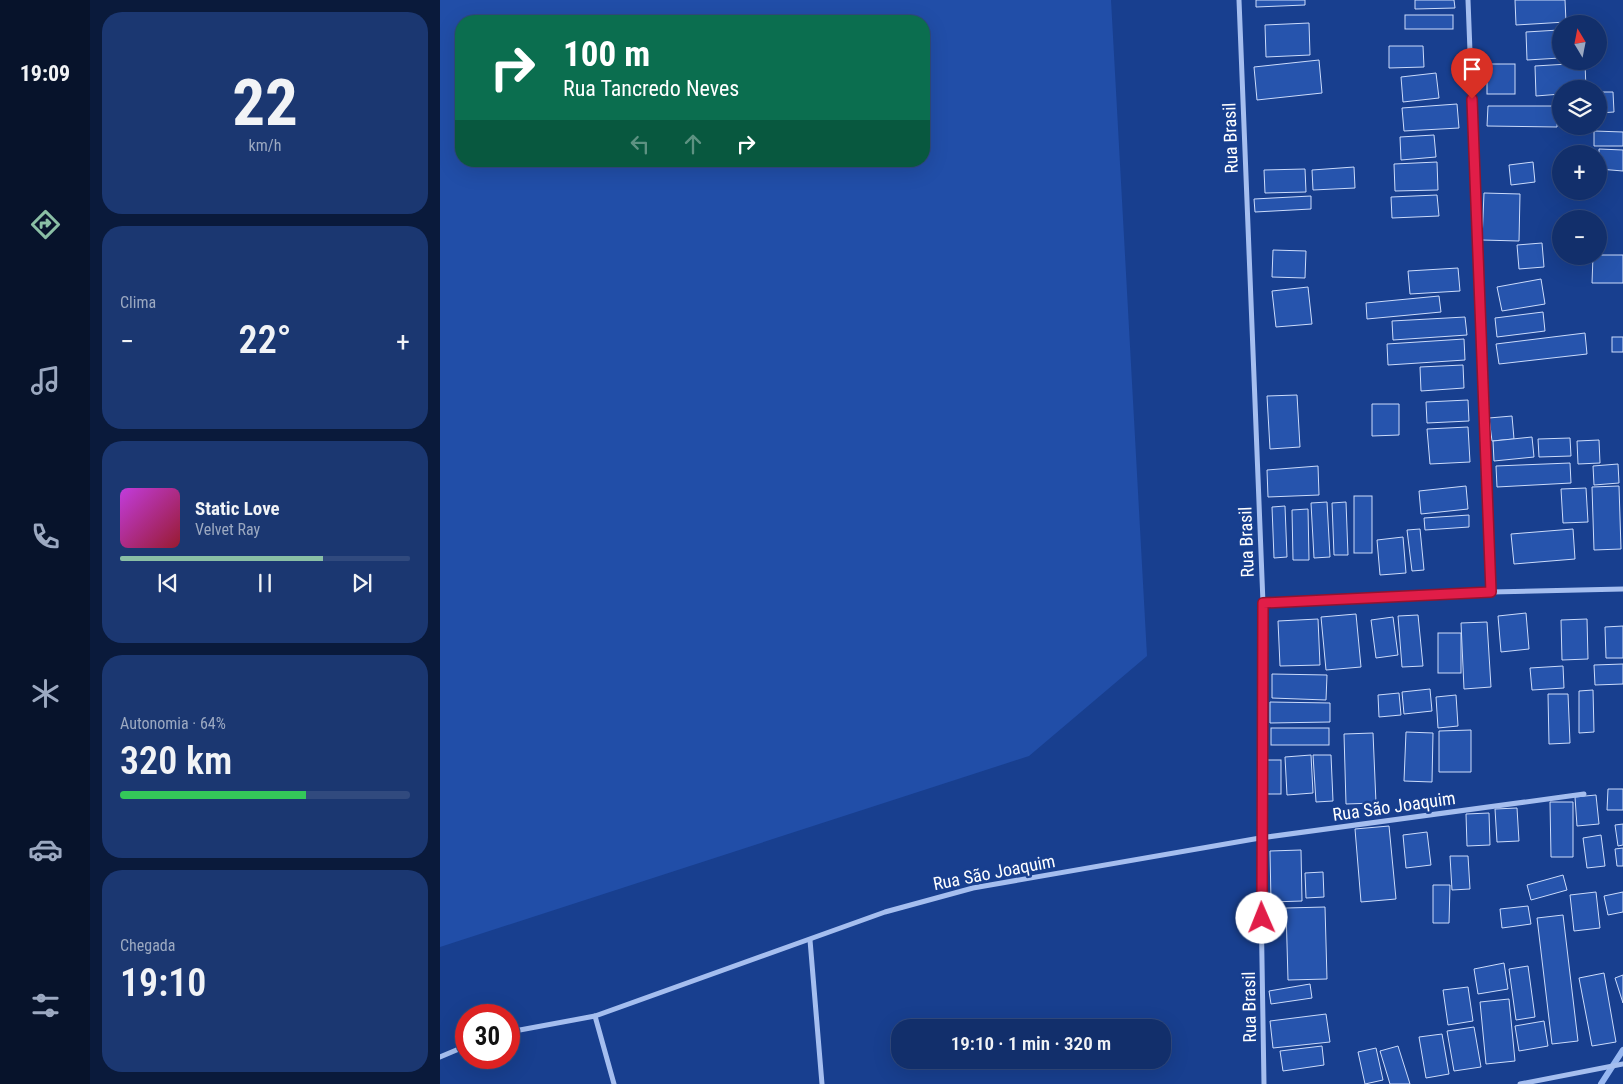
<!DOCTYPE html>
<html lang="pt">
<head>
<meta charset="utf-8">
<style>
	body { margin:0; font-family:"Roboto Condensed",sans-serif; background:#1b3771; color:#f1f3f6; height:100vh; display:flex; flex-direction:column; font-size:19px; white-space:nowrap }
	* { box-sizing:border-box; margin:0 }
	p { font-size:16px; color:#9ca9c1 }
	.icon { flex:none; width:28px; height:28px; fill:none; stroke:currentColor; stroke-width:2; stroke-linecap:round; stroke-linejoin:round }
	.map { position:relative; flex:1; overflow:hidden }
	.details { display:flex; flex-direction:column; gap:12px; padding:12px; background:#0a1a3b; width:350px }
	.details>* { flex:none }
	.banner { position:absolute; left:15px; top:15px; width:475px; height:152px; border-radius:20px; box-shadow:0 5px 20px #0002,0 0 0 1px #314a7e; background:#0b6e4f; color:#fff; overflow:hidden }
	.needle { width:32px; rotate:350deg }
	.buttons { position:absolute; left:1112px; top:15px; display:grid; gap:10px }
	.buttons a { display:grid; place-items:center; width:55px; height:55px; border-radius:50%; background:#122f6b; box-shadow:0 5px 20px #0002,0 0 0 1px #314a7e; font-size:25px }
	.speed { position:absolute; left:15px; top:1004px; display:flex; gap:10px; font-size:25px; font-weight:700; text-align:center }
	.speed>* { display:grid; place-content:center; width:65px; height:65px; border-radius:50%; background:#122f6b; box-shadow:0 5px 20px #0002,0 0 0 1px #314a7e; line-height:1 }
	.speed .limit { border:8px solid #d22; background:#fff; color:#111 }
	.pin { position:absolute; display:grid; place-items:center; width:42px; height:42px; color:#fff; margin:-51px -21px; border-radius:50% 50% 50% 0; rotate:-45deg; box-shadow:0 0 5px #0007 }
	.pin .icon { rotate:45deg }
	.me { position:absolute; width:55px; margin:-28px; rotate:359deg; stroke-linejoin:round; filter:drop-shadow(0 0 4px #0008) }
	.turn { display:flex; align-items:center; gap:18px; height:105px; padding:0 25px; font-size:22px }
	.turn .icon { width:65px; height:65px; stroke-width:2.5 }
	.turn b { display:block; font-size:35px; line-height:42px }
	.lanes { display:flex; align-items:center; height:48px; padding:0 25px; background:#0003; justify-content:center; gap:25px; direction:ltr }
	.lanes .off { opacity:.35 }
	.big { font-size:38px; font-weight:600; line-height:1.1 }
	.details .card { flex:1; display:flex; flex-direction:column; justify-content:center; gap:8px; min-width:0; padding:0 18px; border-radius:20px; background:#1b3771 }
	.details .dial { align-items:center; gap:0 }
	.dial b { font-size:65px; line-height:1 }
	.song { display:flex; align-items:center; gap:15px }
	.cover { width:60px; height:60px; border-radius:8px; background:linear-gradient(135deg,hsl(290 70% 55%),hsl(350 70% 35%)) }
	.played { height:5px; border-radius:2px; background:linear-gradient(90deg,#8abfa5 70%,#314a7e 70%) }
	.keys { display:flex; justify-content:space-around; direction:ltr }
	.heat { display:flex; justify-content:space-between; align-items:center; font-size:28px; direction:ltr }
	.charge { height:8px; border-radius:4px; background:linear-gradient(90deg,#34c759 64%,#314a7e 0) }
	.trip { position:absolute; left:451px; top:1019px; width:280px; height:50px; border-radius:20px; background:#122f6b; box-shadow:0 5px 20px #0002,0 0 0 1px #314a7e; font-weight:600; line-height:50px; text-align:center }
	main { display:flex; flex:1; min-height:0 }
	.tab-bar { display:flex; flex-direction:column; width:90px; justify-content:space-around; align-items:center; background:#07132b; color:#9ca9c1 }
	.tab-bar .icon { width:35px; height:35px }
	.tab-bar .active { color:#8abfa5 }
	.tab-bar b { font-size:22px; color:#f1f3f6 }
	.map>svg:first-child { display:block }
</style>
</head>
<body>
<main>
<nav class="tab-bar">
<b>19:09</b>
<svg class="icon active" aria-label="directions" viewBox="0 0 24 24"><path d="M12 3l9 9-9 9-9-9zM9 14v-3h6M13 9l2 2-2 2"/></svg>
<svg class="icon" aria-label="music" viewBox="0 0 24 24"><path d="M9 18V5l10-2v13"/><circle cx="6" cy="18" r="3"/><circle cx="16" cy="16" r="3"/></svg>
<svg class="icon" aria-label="phone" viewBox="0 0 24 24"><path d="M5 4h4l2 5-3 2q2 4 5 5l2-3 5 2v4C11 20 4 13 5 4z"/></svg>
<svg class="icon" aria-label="climate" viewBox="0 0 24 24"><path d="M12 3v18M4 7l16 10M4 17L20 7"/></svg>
<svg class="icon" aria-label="car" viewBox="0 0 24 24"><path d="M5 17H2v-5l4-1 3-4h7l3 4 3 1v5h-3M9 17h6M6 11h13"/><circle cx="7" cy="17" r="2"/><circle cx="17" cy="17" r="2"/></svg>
<svg class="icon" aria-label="filters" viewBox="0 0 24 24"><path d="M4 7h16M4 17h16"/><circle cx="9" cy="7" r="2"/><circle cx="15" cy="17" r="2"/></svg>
</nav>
<section class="details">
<div class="card dial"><b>22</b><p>km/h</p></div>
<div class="card"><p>Clima</p>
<div class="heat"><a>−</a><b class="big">22°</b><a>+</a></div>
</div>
<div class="card">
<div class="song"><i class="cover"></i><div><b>Static Love</b><p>Velvet Ray</p></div></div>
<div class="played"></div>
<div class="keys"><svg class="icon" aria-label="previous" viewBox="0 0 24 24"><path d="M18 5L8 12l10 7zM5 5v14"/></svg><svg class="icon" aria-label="pause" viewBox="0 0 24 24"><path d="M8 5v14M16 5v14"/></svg><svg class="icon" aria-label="next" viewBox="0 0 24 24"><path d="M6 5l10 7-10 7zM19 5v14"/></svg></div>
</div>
<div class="card"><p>Autonomia · 64%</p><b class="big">320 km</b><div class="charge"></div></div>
<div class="card"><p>Chegada</p><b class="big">19:10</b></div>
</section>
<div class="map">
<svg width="1183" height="1084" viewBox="0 0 1183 1084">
	<rect width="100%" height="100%" fill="#183f8f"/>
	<path fill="#214ea8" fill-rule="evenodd" d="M 0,0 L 671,0 L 707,656 L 589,756 L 0,947 ZM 21,21 L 484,21 L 484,161 L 21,161 Z"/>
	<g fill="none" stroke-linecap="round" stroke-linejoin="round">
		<polyline stroke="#97b7f1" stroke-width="6" points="1161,1084 1183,1050"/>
	</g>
	<g fill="#2654ad" stroke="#cbdbfb">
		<polygon points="816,0 865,0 865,5 816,7"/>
		<polygon points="975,0 1014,0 1015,8 975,9"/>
		<polygon points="1075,0 1125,0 1126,22 1076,25"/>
		<rect x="965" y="15" width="48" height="14"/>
		<polygon points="869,23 870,55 826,57 825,25"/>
		<polygon points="1119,30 1120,58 1087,60 1086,32"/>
		<polygon points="949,46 983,46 984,67 949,68"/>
		<polygon points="879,60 882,93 817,100 814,67"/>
		<polygon points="1145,63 1146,89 1121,89 1121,94 1096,96 1095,66"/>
		<rect x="1047" y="64" width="28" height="30"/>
		<polygon points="996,73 999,98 963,102 961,77"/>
		<polygon points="1159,92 1173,92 1174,112 1159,113"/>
		<polygon points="1017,104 1019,128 964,131 962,108"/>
		<polygon points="1048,106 1118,106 1117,127 1047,126"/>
		<polygon points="1154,131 1183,132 1183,146 1154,146"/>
		<polygon points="994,135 996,157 961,160 960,137"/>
		<polygon points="1159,149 1183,150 1183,171 1159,169"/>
		<polygon points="997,162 998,190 955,191 954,164"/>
		<polygon points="1093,162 1095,182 1071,185 1069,165"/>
		<polygon points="914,167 915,188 873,190 872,170"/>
		<polygon points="865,169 866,192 825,193 824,170"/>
		<polygon points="1044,193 1080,194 1079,241 1042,240"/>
		<polygon points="997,195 999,216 952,218 951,197"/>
		<polygon points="871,196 871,209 815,212 814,199"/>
		<polygon points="1102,243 1104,267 1079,269 1077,245"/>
		<polygon points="833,250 866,251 865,278 832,277"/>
		<polygon points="1159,255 1183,255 1183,283 1152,283 1153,256"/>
		<polygon points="1018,268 1020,291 970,294 968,271"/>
		<polygon points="1101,279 1105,304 1062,311 1057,287"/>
		<polygon points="868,287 872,324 836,327 832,291"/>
		<polygon points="999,296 1001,312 927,319 926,303"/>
		<polygon points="1103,312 1105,331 1057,337 1055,318"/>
		<polygon points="1025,317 1027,335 953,340 952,321"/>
		<polygon points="1145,333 1147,354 1059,364 1056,344"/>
		<rect x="1172" y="337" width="11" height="15"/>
		<polygon points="1024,339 1025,360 948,365 947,344"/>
		<polygon points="1023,365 1024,388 981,391 980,367"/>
		<polygon points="857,395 860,447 830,449 827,396"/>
		<polygon points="1028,400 1029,421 987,423 986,402"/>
		<polygon points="932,404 959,404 959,435 932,436"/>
		<polygon points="1072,416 1074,439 1052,441 1049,418"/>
		<polygon points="1028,427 1030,462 990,464 987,429"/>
		<polygon points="1092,437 1094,457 1054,461 1053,441"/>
		<polygon points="1130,438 1131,456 1099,457 1098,439"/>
		<polygon points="1159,440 1160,463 1138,464 1137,441"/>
		<polygon points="1130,463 1131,483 1057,487 1056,466"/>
		<polygon points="1178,464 1179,483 1154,485 1153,466"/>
		<polygon points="878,466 879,495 828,497 827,470"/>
		<polygon points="1026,486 1028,509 981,514 979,491"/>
		<polygon points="1179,486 1181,549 1154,550 1152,487"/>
		<polygon points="1146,488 1148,522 1123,523 1121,489"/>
		<rect x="914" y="496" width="18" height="57"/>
		<polygon points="887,502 890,557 874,558 871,503"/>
		<polygon points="906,502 908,555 894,555 892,503"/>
		<polygon points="845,506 847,557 834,558 832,507"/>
		<polygon points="868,509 869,560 853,560 852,510"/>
		<polygon points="1029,515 1029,527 985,530 984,518"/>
		<polygon points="980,529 984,570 972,571 967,530"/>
		<polygon points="1133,529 1135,559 1074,564 1071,534"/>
		<polygon points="963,537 966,573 940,575 937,540"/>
		<polygon points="1086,613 1089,649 1061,652 1058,616"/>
		<polygon points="916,614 921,667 886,670 881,617"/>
		<polygon points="978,615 983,666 962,667 958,616"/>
		<polygon points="953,617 958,655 936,658 931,620"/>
		<polygon points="878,619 880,665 840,666 838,621"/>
		<polygon points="1147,619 1148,659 1122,660 1121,620"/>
		<polygon points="1047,622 1051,687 1024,689 1021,623"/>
		<polygon points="1183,626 1183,658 1166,658 1165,627"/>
		<rect x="998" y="633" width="23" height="40"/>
		<polygon points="1183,664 1183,684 1155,685 1154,665"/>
		<polygon points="1123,666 1124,688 1092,690 1090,668"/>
		<polygon points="832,674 887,675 886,700 832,698"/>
		<polygon points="990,689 992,711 964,714 962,692"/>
		<polygon points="1153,690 1154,732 1139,733 1139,691"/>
		<polygon points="959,693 961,715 939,717 938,695"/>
		<polygon points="1108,694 1128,694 1130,743 1109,744"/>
		<polygon points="1016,695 1018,726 998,728 996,697"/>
		<polygon points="830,702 890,703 890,722 830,723"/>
		<rect x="831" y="728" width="58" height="17"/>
		<polygon points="1031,730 1031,772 999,772 999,731"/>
		<polygon points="966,732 993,733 992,782 964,781"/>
		<polygon points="933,733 936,803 906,804 904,734"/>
		<polygon points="871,755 873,793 847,795 845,757"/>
		<polygon points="873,755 891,755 893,801 876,802"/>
		<rect x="827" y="760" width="14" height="34"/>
		<polygon points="1168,789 1183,789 1183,810 1167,810"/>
		<polygon points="1156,795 1159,824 1137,826 1135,797"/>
		<polygon points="1110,802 1133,802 1133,857 1111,857"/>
		<polygon points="1077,808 1079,841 1057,842 1055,809"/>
		<polygon points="1049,813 1050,845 1027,846 1026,814"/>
		<polygon points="1183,824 1183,845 1178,846 1175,825"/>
		<polygon points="949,826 956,899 921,902 915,829"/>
		<polygon points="987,832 991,865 966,868 963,835"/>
		<polygon points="1161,835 1165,866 1147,868 1143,838"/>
		<polygon points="1183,848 1183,866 1177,866 1175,849"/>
		<polygon points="861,850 862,901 831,902 830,851"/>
		<polygon points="1010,856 1028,856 1030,889 1012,890"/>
		<polygon points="883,872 884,897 866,898 865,873"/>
		<polygon points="1123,875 1127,890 1091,900 1087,885"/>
		<polygon points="993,885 1010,885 1009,923 993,923"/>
		<polygon points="1156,892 1160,928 1134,931 1130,895"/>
		<polygon points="1183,892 1183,912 1168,915 1164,896"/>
		<polygon points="1088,906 1091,924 1062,928 1060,909"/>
		<polygon points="885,907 887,979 848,980 846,908"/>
		<polygon points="1123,915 1138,1041 1112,1044 1097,918"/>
		<polygon points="1064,963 1068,989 1038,994 1034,969"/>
		<polygon points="1088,966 1095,1017 1076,1020 1069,969"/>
		<polygon points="1164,973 1176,1042 1152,1046 1139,978"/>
		<polygon points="1183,975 1183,1003 1175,978"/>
		<polygon points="870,984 872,998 831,1004 829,991"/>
		<polygon points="1028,987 1033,1021 1008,1025 1003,990"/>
		<polygon points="1069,999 1075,1061 1046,1064 1040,1002"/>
		<polygon points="886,1014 890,1042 833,1048 830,1021"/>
		<polygon points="1104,1021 1108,1046 1079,1051 1075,1026"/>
		<polygon points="1034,1027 1041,1067 1014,1071 1007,1031"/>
		<polygon points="1002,1034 1009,1074 986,1078 979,1037"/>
		<polygon points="882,1046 884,1065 843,1071 840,1051"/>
		<polygon points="958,1046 970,1084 950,1084 940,1051"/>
		<polygon points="936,1048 943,1080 925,1084 918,1052"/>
	</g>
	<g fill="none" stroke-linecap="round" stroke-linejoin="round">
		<g stroke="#a5beef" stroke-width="5">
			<polyline points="799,0 823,603 820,838 824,1084"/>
			<polyline points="1028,0 1051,592"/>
			<polyline points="823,603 1051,592 1183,589"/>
			<polyline points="370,940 382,1084"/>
			<polyline points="155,1016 174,1084"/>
			<polyline points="69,1032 155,1016 445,912 533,888 820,838 1144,794"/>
			<polyline points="0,1057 26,1046"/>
			<polyline points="1080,1084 1183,1064"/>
		</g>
	</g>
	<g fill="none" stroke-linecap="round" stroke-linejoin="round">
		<defs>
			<polyline id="route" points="822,918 823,603 1051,592 1032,99"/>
		</defs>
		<use href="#route" stroke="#92132f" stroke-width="12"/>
		<use href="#route" stroke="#e11d48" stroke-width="9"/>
	</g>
	<g text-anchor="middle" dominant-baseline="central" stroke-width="5" stroke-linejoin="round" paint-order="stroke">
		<g font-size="18" fill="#fff" stroke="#183f8f">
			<text transform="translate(790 138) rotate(-92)">Rua Brasil</text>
			<text transform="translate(806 542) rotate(-92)">Rua Brasil</text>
			<text transform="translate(954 806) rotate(-8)">Rua São Joaquim</text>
			<text transform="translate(554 872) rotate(-11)">Rua São Joaquim</text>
			<text transform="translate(809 1007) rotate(-91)">Rua Brasil</text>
		</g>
	</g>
</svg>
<div class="buttons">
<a><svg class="needle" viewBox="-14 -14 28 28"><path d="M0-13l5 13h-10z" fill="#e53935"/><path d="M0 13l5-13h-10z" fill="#9ca9c1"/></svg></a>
<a><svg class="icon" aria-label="layers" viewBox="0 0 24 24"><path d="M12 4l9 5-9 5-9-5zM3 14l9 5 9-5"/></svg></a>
<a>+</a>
<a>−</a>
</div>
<div class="speed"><div class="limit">30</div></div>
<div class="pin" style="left:1032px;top:99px;background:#d93025"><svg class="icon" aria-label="arrive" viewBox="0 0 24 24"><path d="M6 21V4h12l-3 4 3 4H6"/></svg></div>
<svg class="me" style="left:822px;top:918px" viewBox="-20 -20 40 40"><circle r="19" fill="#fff"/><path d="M0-13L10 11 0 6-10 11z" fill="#e11d48"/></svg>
<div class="trip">19:10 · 1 min · 320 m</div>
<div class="banner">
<div class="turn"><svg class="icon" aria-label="right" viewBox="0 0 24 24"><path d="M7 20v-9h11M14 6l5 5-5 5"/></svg><div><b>100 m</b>Rua Tancredo Neves</div></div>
<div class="lanes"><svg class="icon off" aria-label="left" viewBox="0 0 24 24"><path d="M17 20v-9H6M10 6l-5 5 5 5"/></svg><svg class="icon off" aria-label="ahead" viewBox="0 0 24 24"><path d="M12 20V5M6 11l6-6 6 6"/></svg><svg class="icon" aria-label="right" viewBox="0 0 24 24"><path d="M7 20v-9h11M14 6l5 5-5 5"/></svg></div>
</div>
</div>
</main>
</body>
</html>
